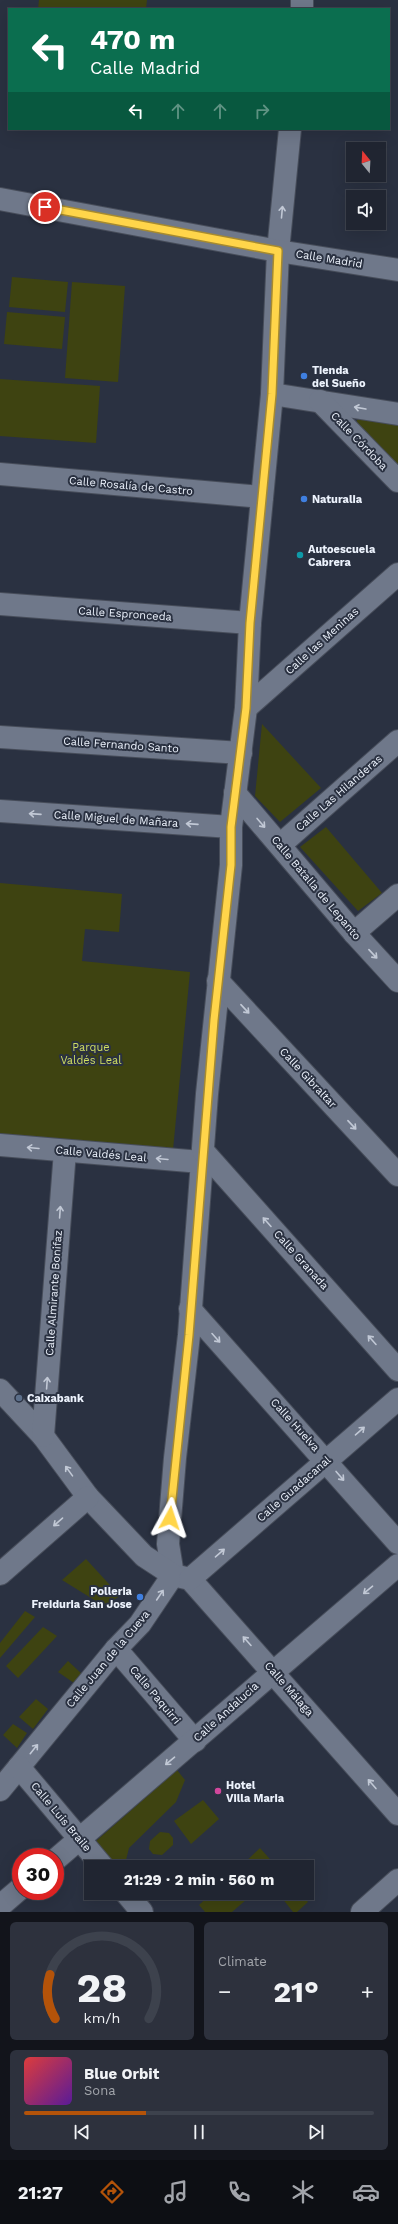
<!DOCTYPE html>
<html lang="en">
<head>
<meta charset="utf-8">
<style>
	body { margin:0; font-family:"Work Sans",sans-serif; background:#2d313d; color:#f1f3f6; height:100vh; display:flex; flex-direction:column; font-size:15px; white-space:nowrap }
	* { box-sizing:border-box; margin:0 }
	p { font-size:13px; color:#a2a5ab }
	.icon { flex:none; width:22px; height:22px; fill:none; stroke:currentColor; stroke-width:2; stroke-linecap:round; stroke-linejoin:round }
	.map { position:relative; height:1912px; overflow:hidden }
	.drawer { display:flex; flex-direction:column; gap:10px; padding:10px; background:#12141b; flex:1 }
	.drawer>* { flex:none }
	.top-card { position:absolute; left:8px; top:8px; width:382px; height:122px; border-radius:0px; box-shadow:0 4px 16px #0002,0 0 0 1px #3d424d; background:#0b6e4f; color:#fff; overflow:hidden }
	.needle { width:26px; rotate:342deg }
	.controls { position:absolute; left:346px; top:142px; display:grid; gap:8px }
	.controls a { display:grid; place-items:center; width:40px; height:40px; border-radius:0px; background:#202531; box-shadow:0 4px 16px #0002,0 0 0 1px #3d424d; font-size:20px }
	.speed { position:absolute; left:12px; top:1848px; display:flex; gap:8px; font-size:20px; font-weight:700; text-align:center }
	.speed>* { display:grid; place-content:center; width:52px; height:52px; border-radius:50%; background:#202531; box-shadow:0 4px 16px #0002,0 0 0 1px #3d424d; line-height:1 }
	.speed .limit { border:6px solid #d22; background:#fff; color:#111 }
	.pin { position:absolute; display:grid; place-items:center; width:34px; height:34px; color:#fff; margin:-17px; border:2px solid #fff; border-radius:50%; box-shadow:0 1px 4px #0007 }
	.me { position:absolute; width:44px; margin:-22px; rotate:5deg; stroke-linejoin:round; filter:drop-shadow(0 0 3px #0008) }
	.turn { display:flex; align-items:center; gap:14px; height:84px; padding:0 16px; font-size:18px }
	.turn .icon { width:52px; height:52px; stroke-width:2.5 }
	.turn b { display:block; font-size:28px; line-height:34px }
	.lanes { display:flex; align-items:center; height:38px; padding:0 16px; background:#0003; justify-content:center; gap:20px; direction:ltr }
	.lanes .off { opacity:.35 }
	.big { font-size:30px; font-weight:700; line-height:1.1 }
	.drawer .tile { flex:1; display:flex; flex-direction:column; justify-content:center; gap:6px; min-width:0; padding:0 14px; border-radius:6px; background:#2d313d }
	.drawer .dial { align-items:center; gap:0 }
	.dial svg { height:104px; overflow:visible; fill:none; stroke:#3d424d; stroke-width:7; stroke-linecap:round; text-anchor:middle }
	.dial text { fill:#f1f3f6; stroke:none }
	.song { display:flex; align-items:center; gap:12px }
	.cover { width:48px; height:48px; border-radius:6px; background:linear-gradient(135deg,hsl(0 70% 55%),hsl(270 70% 35%)) }
	.played { height:4px; border-radius:2px; background:linear-gradient(90deg,#b45309 35%,#3d424d 35%) }
	.keys { display:flex; justify-content:space-around; direction:ltr }
	.heat { display:flex; justify-content:space-between; align-items:center; font-size:22px; direction:ltr }
	.drawer .tiles { flex:1; display:grid; gap:10px; grid-template-columns:1fr 1fr }
	.tile:last-child { grid-column:span 2 }
	.trip { position:absolute; left:84px; top:1860px; width:230px; height:40px; border-radius:0px; background:#202531; box-shadow:0 4px 16px #0002,0 0 0 1px #3d424d; font-weight:700; line-height:40px; text-align:center }
	.menu { display:flex; height:64px; justify-content:space-around; align-items:center; background:#0d0f14; color:#a2a5ab }
	.menu .icon { width:28px; height:28px }
	.menu .current { color:#b45309 }
	.menu b { font-size:18px; color:#f1f3f6 }
	.map>svg:first-child { display:block }
</style>
</head>
<body>
<div class="map">
<svg width="398" height="1912" viewBox="0 0 398 1912">
	<rect width="100%" height="100%" fill="#2a3141"/>
	<g fill="#3e4311">
		<polygon points="39,0 147,0 146,9 38,9"/>
		<polygon points="12,277 68,282 65,312 9,307"/>
		<polygon points="72,282 125,286 118,382 65,378"/>
		<polygon points="7,312 65,317 62,349 4,344"/>
		<polygon points="0,379 100,386 96,443 0,436"/>
		<polygon points="364,417 398,423 398,472 356,426 357,420"/>
		<polygon points="262,724 321,788 280,822 255,796"/>
		<polygon points="326,827 382,893 358,911 300,847"/>
		<polygon points="0,883 122,894 119,932 85,929 82,961 190,972 173,1150 0,1136"/>
		<polygon points="86,1559 120,1596 104,1606 62,1580"/>
		<polygon points="25,1611 35,1617 0,1658 0,1643"/>
		<polygon points="43,1627 57,1636 18,1678 6,1666"/>
		<polygon points="68,1661 83,1675 74,1683 58,1672"/>
		<polygon points="36,1699 48,1709 33,1729 19,1717"/>
		<polygon points="13,1724 27,1733 17,1748 3,1735"/>
		<polygon points="177,1770 185,1780 176,1802 129,1848 126,1860 115,1865 95,1842"/>
		<polygon points="203,1800 219,1819 191,1844 174,1821"/>
		<polygon points="160,1832 169,1833 173,1838 173,1845 162,1855 153,1854 149,1849 150,1841"/>
		<polygon points="260,1848 277,1867 240,1867"/>
		<polygon points="212,1893 254,1893 232,1912 205,1912 199,1905"/>
		<polygon points="278,1893 300,1893 308,1902 297,1912 293,1912"/>
	</g>
	<g fill="none" stroke-linecap="round" stroke-linejoin="round">
		<defs>
			<g id="minor">
				<polyline points="302,9 302,0"/>
				<polyline points="290,129 278,251 272,394 250,623 246,708 231,827 231,865 207,1094 189,1335 175,1458 168,1544 173,1575 190,1579 398,1814"/>
				<polyline points="0,199 278,251 398,270"/>
				<polyline points="272,394 398,414"/>
				<polyline points="320,401 398,481"/>
				<polyline points="0,474 262,497"/>
				<polyline points="0,604 250,623"/>
				<polyline points="246,708 398,574"/>
				<polyline points="0,737 241,753"/>
				<polyline points="235,793 354,933 398,981"/>
				<polyline points="0,811 231,827"/>
				<polyline points="280,845 398,741"/>
				<polyline points="354,933 398,895"/>
				<polyline points="218,981 398,1175"/>
				<polyline points="0,1145 201,1162"/>
				<polyline points="203,1151 398,1370"/>
				<polyline points="190,1309 398,1543"/>
				<polyline points="0,1390 43,1436 88,1497 144,1556 173,1575 140,1624 116,1649 0,1790"/>
				<polyline points="43,1436 65,1151"/>
				<polyline points="0,1574 88,1497"/>
				<polyline points="190,1579 398,1399"/>
				<polyline points="116,1649 195,1741"/>
				<polyline points="19,1767 103,1867"/>
				<polyline points="55,1860 398,1565"/>
				<polyline points="126,1893 142,1912"/>
				<polyline points="0,1906 21,1888"/>
				<polyline points="362,1912 398,1880"/>
			</g>
		</defs>
		<use href="#minor" stroke="#474d5a" stroke-width="24"/>
		<use href="#minor" stroke="#6f788a" stroke-width="22"/>
	</g>
	<defs><path id="oneway-shaft" d="M-6 0H5M1.5-3L5.5 0L1.5 3" fill="none" stroke-width="1.6" stroke-linecap="round" stroke-linejoin="round"/></defs>
	<g stroke="#c1c8d5">
		<use href="#oneway-shaft" transform="translate(282 212) rotate(-85)"/>
		<use href="#oneway-shaft" transform="translate(360 408) rotate(-170)"/>
		<use href="#oneway-shaft" transform="translate(35 814) rotate(-176)"/>
		<use href="#oneway-shaft" transform="translate(261 823) rotate(49)"/>
		<use href="#oneway-shaft" transform="translate(192 824) rotate(-176)"/>
		<use href="#oneway-shaft" transform="translate(373 954) rotate(47)"/>
		<use href="#oneway-shaft" transform="translate(245 1009) rotate(47)"/>
		<use href="#oneway-shaft" transform="translate(352 1125) rotate(47)"/>
		<use href="#oneway-shaft" transform="translate(33 1148) rotate(-175)"/>
		<use href="#oneway-shaft" transform="translate(162 1159) rotate(-175)"/>
		<use href="#oneway-shaft" transform="translate(60 1212) rotate(-86)"/>
		<use href="#oneway-shaft" transform="translate(267 1222) rotate(-132)"/>
		<use href="#oneway-shaft" transform="translate(216 1338) rotate(48)"/>
		<use href="#oneway-shaft" transform="translate(372 1340) rotate(-132)"/>
		<use href="#oneway-shaft" transform="translate(47 1383) rotate(-86)"/>
		<use href="#oneway-shaft" transform="translate(360 1431) rotate(-41)"/>
		<use href="#oneway-shaft" transform="translate(69 1471) rotate(-126)"/>
		<use href="#oneway-shaft" transform="translate(340 1476) rotate(49)"/>
		<use href="#oneway-shaft" transform="translate(58 1522) rotate(139)"/>
		<use href="#oneway-shaft" transform="translate(220 1553) rotate(-41)"/>
		<use href="#oneway-shaft" transform="translate(368 1590) rotate(140)"/>
		<use href="#oneway-shaft" transform="translate(160 1595) rotate(-56)"/>
		<use href="#oneway-shaft" transform="translate(247 1641) rotate(-132)"/>
		<use href="#oneway-shaft" transform="translate(34 1749) rotate(-51)"/>
		<use href="#oneway-shaft" transform="translate(170 1761) rotate(140)"/>
		<use href="#oneway-shaft" transform="translate(372 1784) rotate(-131)"/>
	</g>
	<g fill="none" stroke-linecap="round" stroke-linejoin="round">
		<defs>
			<polyline id="route" points="45,207 278,251 272,394 250,623 246,708 231,827 231,865 214,1020 189,1335 170,1518"/>
		</defs>
		<use href="#route" stroke="#a68a30" stroke-width="10"/>
		<use href="#route" stroke="#ffd54a" stroke-width="7"/>
	</g>
	<g fill="#3f7fe0" stroke="#2a3141" stroke-width="1.5">
		<circle cx="304" cy="376" r="4"/>
		<circle cx="304" cy="499" r="4"/>
		<circle cx="140" cy="1597" r="4"/>
	</g>
	<circle fill="#0f9aa8" stroke="#2a3141" stroke-width="1.5" cx="300" cy="555" r="4"/>
	<circle fill="#5c6f8a" stroke="#2a3141" stroke-width="1.5" cx="19" cy="1398" r="4"/>
	<circle fill="#d1479c" stroke="#2a3141" stroke-width="1.5" cx="218" cy="1791" r="4"/>
	<g text-anchor="middle" dominant-baseline="central" stroke-width="4" stroke-linejoin="round" paint-order="stroke">
		<g font-size="11" fill="#edf3fd" stroke="#2a3141">
			<text transform="translate(329 259) rotate(9)">Calle Madrid</text>
			<text transform="translate(359 441) rotate(46)">Calle Córdoba</text>
			<text transform="translate(131 486) rotate(5)">Calle Rosalía de Castro</text>
			<text transform="translate(125 614) rotate(4)">Calle Espronceda</text>
			<text transform="translate(322 641) rotate(-42)">Calle las Meninas</text>
			<text transform="translate(121 745) rotate(4)">Calle Fernando Santo</text>
			<text transform="translate(339 793) rotate(-41)">Calle Las Hilanderas</text>
			<text transform="translate(116 819) rotate(4)">Calle Miguel de Mañara</text>
			<text transform="translate(316 888) rotate(50)">Calle Batalla de Lepanto</text>
			<text transform="translate(308 1078) rotate(47)">Calle Gibraltar</text>
			<text transform="translate(101 1154) rotate(5)">Calle Valdés Leal</text>
			<text transform="translate(301 1260) rotate(48)">Calle Granada</text>
			<text transform="translate(54 1293) rotate(-86)">Calle Almirante Bonifaz</text>
			<text transform="translate(295 1425) rotate(48)">Calle Huelva</text>
			<text transform="translate(294 1489) rotate(-41)">Calle Guadacanal</text>
			<text transform="translate(108 1659) rotate(-50)">Calle Juan de la Cueva</text>
			<text transform="translate(289 1689) rotate(49)">Calle Málaga</text>
			<text transform="translate(155 1695) rotate(50)">Calle Paquirri</text>
			<text transform="translate(226 1712) rotate(-42)">Calle Andalucía</text>
			<text transform="translate(61 1817) rotate(50)">Calle Luis Braile</text>
		</g>
		<g font-size="11" font-weight="bold" fill="#edf3fd" stroke="#2a3141" text-anchor="start">
			<text x="312" y="370">Tienda<tspan x="312" dy="13">del Sueño</tspan></text>
			<text x="312" y="499">Naturalia</text>
			<text x="308" y="549">Autoescuela<tspan x="308" dy="13">Cabrera</tspan></text>
			<text x="27" y="1398">Caixabank</text>
			<text x="132" y="1591" text-anchor="end">Polleria<tspan x="132" dy="13">Freiduria San Jose</tspan></text>
			<text x="226" y="1785">Hotel<tspan x="226" dy="13">Villa Maria</tspan></text>
		</g>
		<g font-size="11" fill="#d0de62" stroke="#2a3141">
			<text x="91" y="1047">Parque<tspan x="91" dy="13">Valdés Leal</tspan></text>
		</g>
	</g>
</svg>
<div class="controls">
<a><svg class="needle" viewBox="-14 -14 28 28"><path d="M0-13l5 13h-10z" fill="#e53935"/><path d="M0 13l5-13h-10z" fill="#a2a5ab"/></svg></a>
<a><svg class="icon" aria-label="sound" viewBox="0 0 24 24"><path d="M4 9h4l5-4v14l-5-4H4zM17 9q2 3 0 6"/></svg></a>
</div>
<div class="speed"><div class="limit">30</div></div>
<div class="pin" style="left:45px;top:207px;background:#d93025"><svg class="icon" aria-label="arrive" viewBox="0 0 24 24"><path d="M6 21V4h12l-3 4 3 4H6"/></svg></div>
<svg class="me" style="left:170px;top:1518px" viewBox="-20 -20 40 40"><path d="M0-17L14 15 0 8-14 15z" fill="#ffd54a" stroke="#fff" stroke-width="4"/></svg>
<div class="trip">21:29 · 2 min · 560 m</div>
<div class="top-card">
<div class="turn"><svg class="icon" aria-label="left" viewBox="0 0 24 24"><path d="M17 20v-9H6M10 6l-5 5 5 5"/></svg><div><b>470 m</b>Calle Madrid</div></div>
<div class="lanes"><svg class="icon" aria-label="left" viewBox="0 0 24 24"><path d="M17 20v-9H6M10 6l-5 5 5 5"/></svg><svg class="icon off" aria-label="ahead" viewBox="0 0 24 24"><path d="M12 20V5M6 11l6-6 6 6"/></svg><svg class="icon off" aria-label="ahead" viewBox="0 0 24 24"><path d="M12 20V5M6 11l6-6 6 6"/></svg><svg class="icon off" aria-label="right" viewBox="0 0 24 24"><path d="M7 20v-9h11M14 6l5 5-5 5"/></svg></div>
</div>
</div>
<section class="drawer">
<div class="tiles">
<div class="tile dial"><svg viewBox="0 0 100 80">
<path d="M14 69A42 42 0 1 1 86 69"/>
<path d="M14 69A42 42 0 0 1 10 35" stroke="#b45309"/>
<text x="50" y="56" font-size="32" font-weight="700">28</text>
<text x="50" y="72" font-size="11">km/h</text>
</svg></div>
<div class="tile"><p>Climate</p>
<div class="heat"><a>−</a><b class="big">21°</b><a>+</a></div>
</div>
<div class="tile">
<div class="song"><i class="cover"></i><div><b>Blue Orbit</b><p>Sona</p></div></div>
<div class="played"></div>
<div class="keys"><svg class="icon" aria-label="previous" viewBox="0 0 24 24"><path d="M18 5L8 12l10 7zM5 5v14"/></svg><svg class="icon" aria-label="pause" viewBox="0 0 24 24"><path d="M8 5v14M16 5v14"/></svg><svg class="icon" aria-label="next" viewBox="0 0 24 24"><path d="M6 5l10 7-10 7zM19 5v14"/></svg></div>
</div>
</div>
</section>
<nav class="menu">
<b>21:27</b>
<svg class="icon current" aria-label="directions" viewBox="0 0 24 24"><path d="M12 3l9 9-9 9-9-9zM9 14v-3h6M13 9l2 2-2 2"/></svg>
<svg class="icon" aria-label="music" viewBox="0 0 24 24"><path d="M9 18V5l10-2v13"/><circle cx="6" cy="18" r="3"/><circle cx="16" cy="16" r="3"/></svg>
<svg class="icon" aria-label="phone" viewBox="0 0 24 24"><path d="M5 4h4l2 5-3 2q2 4 5 5l2-3 5 2v4C11 20 4 13 5 4z"/></svg>
<svg class="icon" aria-label="climate" viewBox="0 0 24 24"><path d="M12 3v18M4 7l16 10M4 17L20 7"/></svg>
<svg class="icon" aria-label="car" viewBox="0 0 24 24"><path d="M5 17H2v-5l4-1 3-4h7l3 4 3 1v5h-3M9 17h6M6 11h13"/><circle cx="7" cy="17" r="2"/><circle cx="17" cy="17" r="2"/></svg>
</nav>
</body>
</html>
